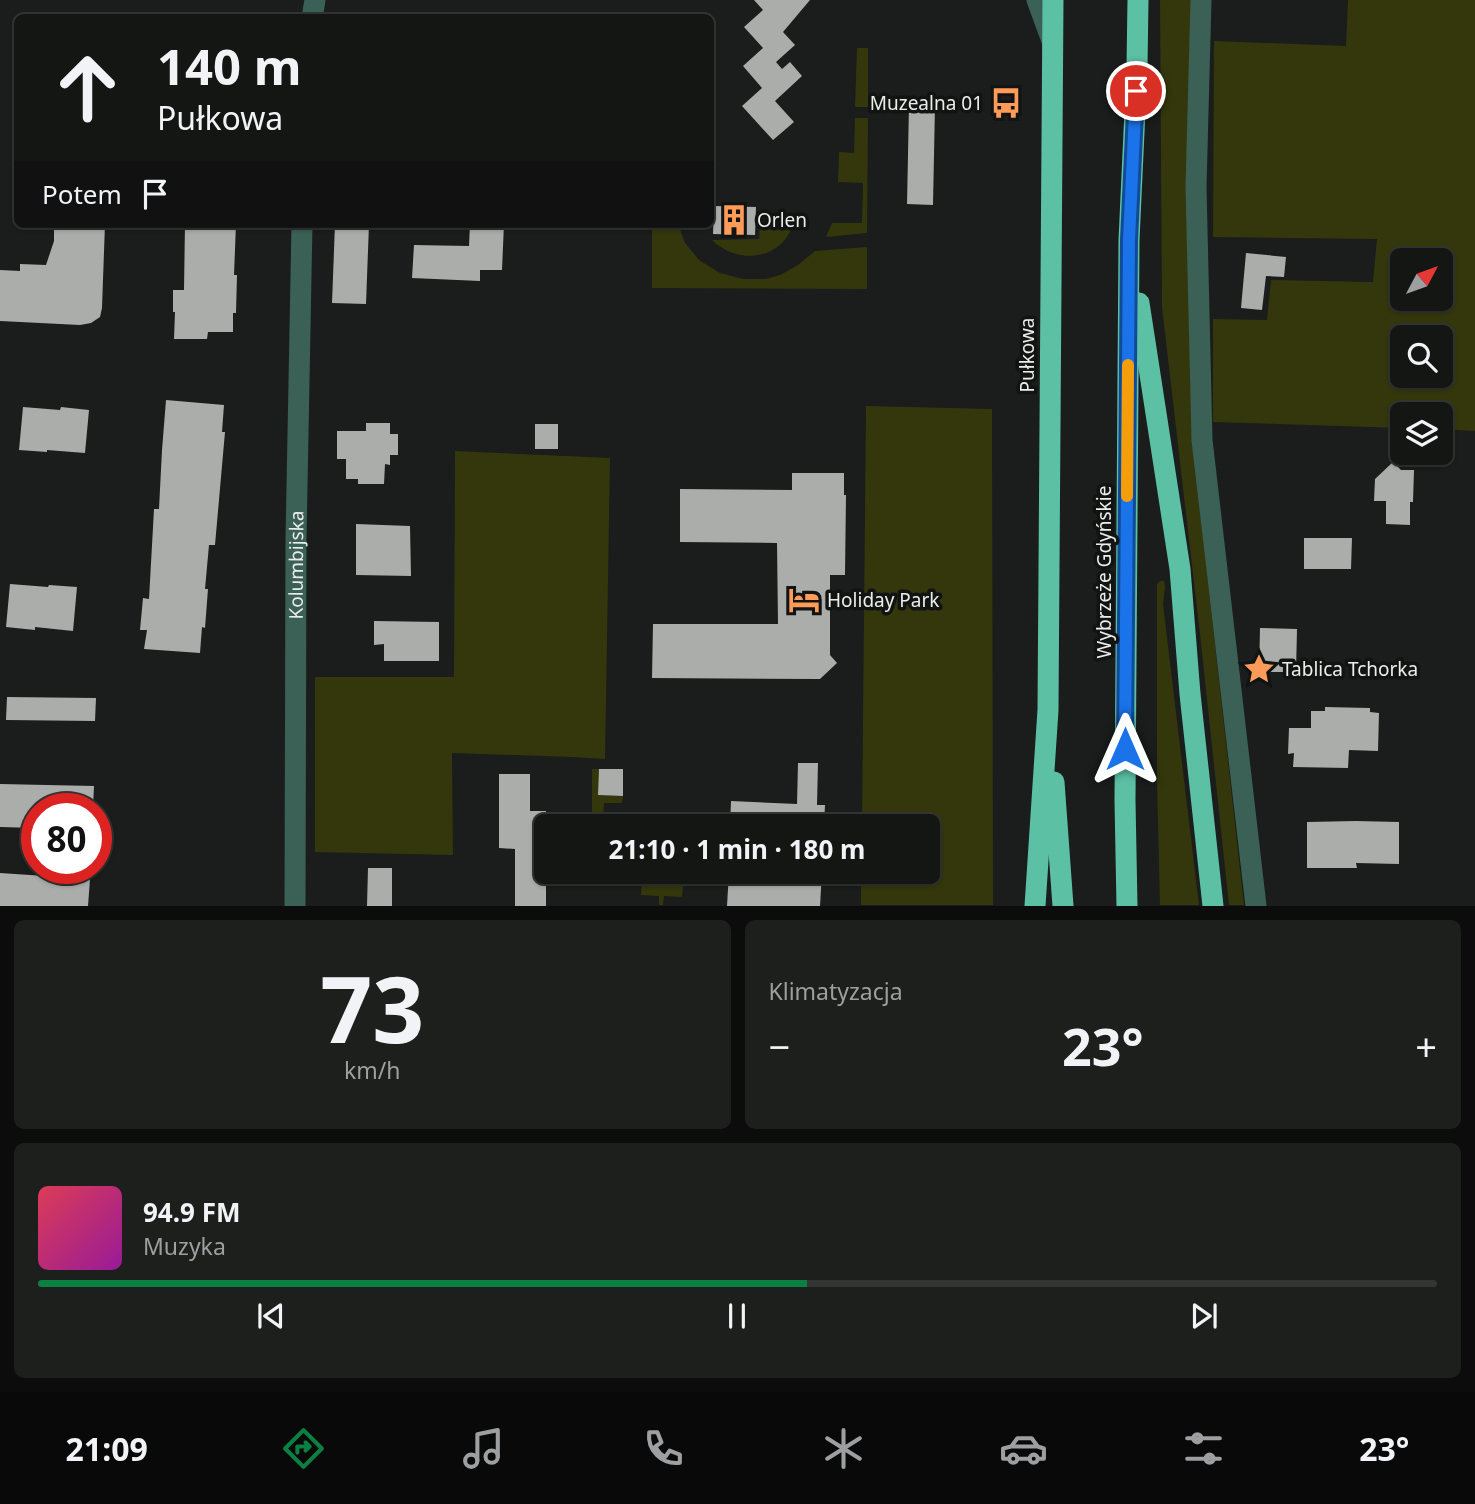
<!DOCTYPE html>
<html lang="pl">
<head>
<meta charset="utf-8">
<style>
	body { margin:0; font-family:"Noto Sans",sans-serif; background:#1d1f1d; color:#f1f3f6; height:100vh; display:flex; flex-direction:column; font-size:26px; white-space:nowrap }
	* { box-sizing:border-box; margin:0 }
	p { font-size:23px; color:#9d9fa0 }
	.icon { flex:none; width:38px; height:38px; fill:none; stroke:currentColor; stroke-width:2; stroke-linecap:round; stroke-linejoin:round }
	.map { position:relative; height:906px; overflow:hidden }
	.drawer { display:flex; flex-direction:column; gap:14px; padding:14px; background:#0b0c0b; flex:1 }
	.drawer>* { flex:none }
	.banner { position:absolute; left:14px; top:14px; width:700px; height:214px; border-radius:10px; box-shadow:0 2px 5px #0004,0 0 0 2px #333534; background:#141614; color:#f1f3f6; overflow:hidden }
	.needle { width:46px; rotate:49deg }
	.fabs { position:absolute; left:1390px; top:248px; display:grid; gap:14px }
	.fabs a { display:grid; place-items:center; width:63px; height:63px; border-radius:10px; background:#141614; box-shadow:0 2px 5px #0004,0 0 0 2px #333534; font-size:35px }
	.speed { position:absolute; left:21px; top:793px; display:flex; gap:14px; font-size:35px; font-weight:700; text-align:center }
	.speed>* { display:grid; place-content:center; width:91px; height:91px; border-radius:50%; background:#141614; box-shadow:0 2px 5px #0004,0 0 0 2px #333534; line-height:1 }
	.speed .limit { border:10px solid #d22; background:#fff; color:#111 }
	.pin { position:absolute; display:grid; place-items:center; width:60px; height:60px; color:#fff; margin:-30px; border:4px solid #fff; border-radius:50%; box-shadow:0 2px 7px #0007 }
	.me { position:absolute; width:77px; margin:-38px; rotate:0deg; stroke-linejoin:round; filter:drop-shadow(0 0 5px #0008) }
	.turn { display:flex; align-items:center; gap:24px; height:147px; padding:0 28px; font-size:32px }
	.turn .icon { width:91px; height:91px; stroke-width:2.5 }
	.turn b { display:block; font-size:49px; line-height:60px }
	.then { display:flex; align-items:center; height:66px; padding:0 28px; background:#0003; gap:14px; font-size:26px }
	.big { font-size:52px; font-weight:700; line-height:1.1 }
	.drawer .widget { flex:1; display:flex; flex-direction:column; justify-content:center; gap:10px; min-width:0; padding:0 24px; border-radius:10px; background:#1d1f1d }
	.drawer .dial { align-items:center; gap:0 }
	.dial b { font-size:91px; line-height:1 }
	.song { display:flex; align-items:center; gap:21px }
	.cover { width:84px; height:84px; border-radius:10px; background:linear-gradient(135deg,hsl(350 70% 55%),hsl(300 70% 35%)) }
	.played { height:7px; border-radius:4px; background:linear-gradient(90deg,#0b8043 55%,#333534 55%) }
	.keys { display:flex; justify-content:space-around; direction:ltr }
	.heat { display:flex; justify-content:space-between; align-items:center; font-size:38px; direction:ltr }
	.drawer .tiles { flex:1; display:grid; gap:14px; grid-template-columns:1fr 1fr }
	.widget:last-child { grid-column:span 2 }
	.trip { position:absolute; left:534px; top:814px; width:406px; height:70px; border-radius:10px; background:#141614; box-shadow:0 2px 5px #0004,0 0 0 2px #333534; font-weight:700; line-height:70px; text-align:center }
	.tab-bar { display:flex; height:112px; justify-content:space-around; align-items:center; background:#080908; color:#9d9fa0 }
	.tab-bar .icon { width:49px; height:49px }
	.tab-bar .current { color:#0b8043 }
	.tab-bar b { font-size:32px; color:#f1f3f6 }
	.map>svg:first-child { display:block }
</style>
</head>
<body>
<div class="map">
<svg width="1475" height="906" viewBox="0 0 1475 906">
	<rect width="100%" height="100%" fill="#1a1d1b"/>
	<g fill="#34370c" fill-rule="evenodd">
		<polygon points="1160,0 1193,0 1190,376 1195,465 1244,905 1229,905 1200,634 1162,307"/>
		<path d="M 1348,0 L 1475,0 L 1475,431 L 1440,429 L 1440,415 L 1402,415 L 1402,428 L 1213,422 L 1213,319 L 1267,320 L 1271,280 L 1373,282 L 1377,239 L 1213,237 L 1214,41 L 1346,46 ZM 1402,261 L 1440,261 L 1440,299 L 1402,299 ZM 1402,338 L 1440,338 L 1440,376 L 1402,376 Z"/>
		<polygon points="857,48 868,48 868,107 855,107"/>
		<polygon points="855,118 868,118 867,233 826,237 832,223 862,223 863,183 838,182 839,152 854,153"/>
		<path d="M 760,223 L 789,223 L 792,225 L 792,228 C 778,261 736,264 712,240 L 759,239 Z"/>
		<polygon points="652,224 678,224 685,243 699,260 720,273 743,279 766,279 780,275 798,265 815,251 867,247 867,289 652,288"/>
		<polygon points="866,406 992,409 993,905 861,905 861,872 928,872 928,826 862,826"/>
		<polygon points="455,451 610,458 605,759 572,757 452,753 453,855 315,852 315,677 454,677"/>
		<polygon points="1160,581 1164,581 1165,587 1163,604 1199,905 1160,905 1157,783 1157,584"/>
		<polygon points="592,769 599,769 599,795 623,796 622,803 604,803 603,826 592,826"/>
		<polygon points="660,872 665,872 665,882 683,883 682,897 664,896 663,905 659,905 659,896 641,895 642,881 659,882"/>
	</g>
	<g fill="#aaada9">
		<polygon points="754,0 810,0 783,32 795,45 776,62 782,69 790,62 802,76 775,101 794,122 773,140 742,106 762,88 743,66 763,48 744,27 763,10"/>
		<polygon points="909,105 935,105 933,205 907,204"/>
		<polygon points="714,206 756,207 755,235 713,234"/>
		<polygon points="54,224 105,224 102,308 100,317 91,323 80,325 0,321 0,270 20,271 20,264 46,265 54,241"/>
		<polygon points="185,224 236,224 234,275 237,275 236,313 233,313 233,332 208,332 207,339 174,339 175,312 173,312 173,290 184,290"/>
		<polygon points="335,224 369,224 366,304 332,303"/>
		<polygon points="470,224 504,224 502,270 480,270 480,281 412,278 414,245 469,246"/>
		<polygon points="1246,253 1286,257 1284,277 1266,276 1262,310 1241,308"/>
		<polygon points="166,400 224,405 222,432 225,432 215,545 209,545 205,589 208,589 205,628 202,627 200,653 144,649 147,630 140,630 143,598 149,599 154,509 159,509 162,450"/>
		<polygon points="23,407 60,410 61,407 89,410 85,453 47,450 47,452 19,450"/>
		<polygon points="366,423 390,423 390,434 398,434 398,455 390,455 390,465 385,464 384,484 358,484 358,479 346,479 346,459 337,459 337,431 366,431"/>
		<rect x="535" y="424" width="23" height="25"/>
		<polygon points="1393,462 1401,470 1414,470 1413,502 1410,502 1410,525 1386,524 1386,501 1374,501 1375,479"/>
		<polygon points="792,473 844,473 844,495 846,495 845,575 830,575 830,655 837,663 820,679 652,678 653,624 778,624 777,543 680,542 680,489 792,490"/>
		<polygon points="356,524 410,526 411,576 356,575"/>
		<polygon points="1304,538 1352,538 1351,569 1304,569"/>
		<polygon points="10,584 48,587 49,585 77,587 73,631 35,627 35,630 6,627"/>
		<polygon points="374,621 439,622 439,661 384,661 384,644 374,645"/>
		<polygon points="1260,628 1297,629 1296,672 1259,672"/>
		<polygon points="7,697 96,698 95,721 6,720"/>
		<polygon points="1325,707 1370,708 1370,712 1379,713 1378,751 1349,750 1348,768 1293,767 1294,753 1288,754 1289,728 1311,728 1311,711 1325,711"/>
		<polygon points="798,763 818,763 817,805 825,805 824,826 730,826 731,801 797,804"/>
		<polygon points="599,769 623,769 623,796 598,795"/>
		<polygon points="499,774 530,774 530,811 546,811 546,906 515,906 515,849 499,848"/>
		<polygon points="0,784 94,786 93,808 37,808 37,828 0,827"/>
		<polygon points="1356,821 1399,822 1399,864 1356,863 1357,868 1307,868 1307,822"/>
		<polygon points="368,868 392,868 392,906 367,906"/>
		<polygon points="729,872 822,872 820,906 727,906"/>
		<polygon points="0,873 90,879 88,906 0,906"/>
	</g>
	<g fill="none" stroke-linecap="round" stroke-linejoin="round">
		<g stroke="#3b6055" stroke-width="21">
			<polyline points="1037,0 1052,41"/>
			<polyline points="1201,0 1196,187 1202,440 1256,906"/>
			<polyline points="312,18 315,0"/>
			<path id="s1" d="M 295,906 L 296,539 L 302,224"/>
		</g>
		<g stroke="#5cc0a5" stroke-width="21">
			<polyline points="1139,303 1180,569 1190,694 1213,906"/>
			<polyline points="1054,782 1063,906"/>
			<polyline points="1035,906 1048,710 1053,0"/>
			<polyline points="1127,906 1125,801 1129,240 1137,67 1138,0"/>
		</g>
	</g>
	<g fill="none" stroke-linecap="round" stroke-linejoin="round">
		<defs>
			<polyline id="route" points="1125,749 1129,240 1136,91"/>
		</defs>
		<use href="#route" stroke="#114b97" stroke-width="18"/>
		<use href="#route" stroke="#1a73e8" stroke-width="12"/>
		<polyline stroke="#f59e0b" stroke-width="12" points="1127,496 1128,365"/>
	</g>
	<defs>
		<symbol id="bus-bare" viewBox="-9 -9 18 18"><path d="M-5-6H5V4H4V6H2V4H-2V6H-4V4H-5ZM-3.5-4V0h7V-4ZM-3.5 1.2v1.5H-2V1.2ZM2 1.2v1.5H3.5V1.2Z" fill="#ff9b59" stroke="#111412" stroke-width="2.5" paint-order="stroke"/></symbol>
		<symbol id="building-bare" viewBox="-9 -9 18 18"><path d="M-4-6H4V6H1V3H-1V6H-4ZM-2.5-4.3h1.7v1.8h-1.7ZM.8-4.3h1.7v1.8H.8ZM-2.5-1h1.7V.8h-1.7ZM.8-1h1.7V.8H.8Z" fill="#ff9b59" stroke="#111412" stroke-width="2.5" paint-order="stroke"/></symbol>
		<symbol id="hotel-bare" viewBox="-9 -9 18 18"><path d="M-6-4.5h1.5V1H6V5H4.5V3h-9V5H-6ZM-4 0a1.8 1.8 0 1 1 3.6 0ZM.5 0V-2.5h3Q6-2.5 6 0Z" fill="#ff9b59" stroke="#111412" stroke-width="2.5" paint-order="stroke"/></symbol>
		<symbol id="sight-bare" viewBox="-9 -9 18 18"><path d="M0-6L1.8-2.2L6-1.7L2.9 1.2L3.7 5.4L0 3.3L-3.7 5.4L-2.9 1.2L-6-1.7L-1.8-2.2Z" fill="#ff9b59" stroke="#111412" stroke-width="2.5" paint-order="stroke"/></symbol>
	</defs>
	<g fill-rule="evenodd">
		<use href="#bus-bare" x="984" y="81" width="44" height="44"/>
		<use href="#building-bare" x="712" y="198" width="44" height="44"/>
		<use href="#hotel-bare" x="782" y="578" width="44" height="44"/>
		<use href="#sight-bare" x="1237" y="647" width="44" height="44"/>
	</g>
	<g text-anchor="middle" dominant-baseline="central" stroke-width="7" stroke-linejoin="round" paint-order="stroke">
		<g font-size="19" fill="#ebedeb" stroke="#111412" text-anchor="start">
			<text x="983" y="103" text-anchor="end">Muzealna 01</text>
			<text x="757" y="220">Orlen</text>
			<text x="827" y="600">Holiday Park</text>
			<text x="1282" y="669">Tablica Tchorka</text>
		</g>
		<g font-size="19" fill="#ebedeb" stroke="#111412">
			<text transform="translate(1027 355) rotate(-90)">Pułkowa</text>
			<text stroke="none"><textPath href="#s1" startOffset="341">Kolumbijska</textPath></text>
			<text transform="translate(1104 572) rotate(-90)">Wybrzeże Gdyńskie</text>
		</g>
	</g>
</svg>
<div class="fabs">
<a><svg class="needle" viewBox="-14 -14 28 28"><path d="M0-13l5 13h-10z" fill="#e53935"/><path d="M0 13l5-13h-10z" fill="#9d9fa0"/></svg></a>
<a><svg class="icon" aria-label="search" viewBox="0 0 24 24"><circle cx="10" cy="10" r="6"/><path d="M15 15l6 6"/></svg></a>
<a><svg class="icon" aria-label="layers" viewBox="0 0 24 24"><path d="M12 4l9 5-9 5-9-5zM3 14l9 5 9-5"/></svg></a>
</div>
<div class="speed"><div class="limit">80</div></div>
<div class="pin" style="left:1136px;top:91px;background:#d93025"><svg class="icon" aria-label="arrive" viewBox="0 0 24 24"><path d="M6 21V4h12l-3 4 3 4H6"/></svg></div>
<svg class="me" style="left:1125px;top:749px" viewBox="-20 -20 40 40"><path d="M0-17L14 15 0 8-14 15z" fill="#1a73e8" stroke="#fff" stroke-width="4"/></svg>
<div class="trip">21:10 · 1 min · 180 m</div>
<div class="banner">
<div class="turn"><svg class="icon" aria-label="ahead" viewBox="0 0 24 24"><path d="M12 20V5M6 11l6-6 6 6"/></svg><div><b>140 m</b>Pułkowa</div></div>
<div class="then">Potem<svg class="icon" aria-label="arrive" viewBox="0 0 24 24"><path d="M6 21V4h12l-3 4 3 4H6"/></svg></div>
</div>
</div>
<section class="drawer">
<div class="tiles">
<div class="widget dial"><b>73</b><p>km/h</p></div>
<div class="widget"><p>Klimatyzacja</p>
<div class="heat"><a>−</a><b class="big">23°</b><a>+</a></div>
</div>
<div class="widget">
<div class="song"><i class="cover"></i><div><b>94.9 FM</b><p>Muzyka</p></div></div>
<div class="played"></div>
<div class="keys"><svg class="icon" aria-label="previous" viewBox="0 0 24 24"><path d="M18 5L8 12l10 7zM5 5v14"/></svg><svg class="icon" aria-label="pause" viewBox="0 0 24 24"><path d="M8 5v14M16 5v14"/></svg><svg class="icon" aria-label="next" viewBox="0 0 24 24"><path d="M6 5l10 7-10 7zM19 5v14"/></svg></div>
</div>
</div>
</section>
<nav class="tab-bar">
<b>21:09</b>
<svg class="icon current" aria-label="directions" viewBox="0 0 24 24"><path d="M12 3l9 9-9 9-9-9zM9 14v-3h6M13 9l2 2-2 2"/></svg>
<svg class="icon" aria-label="music" viewBox="0 0 24 24"><path d="M9 18V5l10-2v13"/><circle cx="6" cy="18" r="3"/><circle cx="16" cy="16" r="3"/></svg>
<svg class="icon" aria-label="phone" viewBox="0 0 24 24"><path d="M5 4h4l2 5-3 2q2 4 5 5l2-3 5 2v4C11 20 4 13 5 4z"/></svg>
<svg class="icon" aria-label="climate" viewBox="0 0 24 24"><path d="M12 3v18M4 7l16 10M4 17L20 7"/></svg>
<svg class="icon" aria-label="car" viewBox="0 0 24 24"><path d="M5 17H2v-5l4-1 3-4h7l3 4 3 1v5h-3M9 17h6M6 11h13"/><circle cx="7" cy="17" r="2"/><circle cx="17" cy="17" r="2"/></svg>
<svg class="icon" aria-label="filters" viewBox="0 0 24 24"><path d="M4 7h16M4 17h16"/><circle cx="9" cy="7" r="2"/><circle cx="15" cy="17" r="2"/></svg>
<b>23°</b>
</nav>
</body>
</html>
